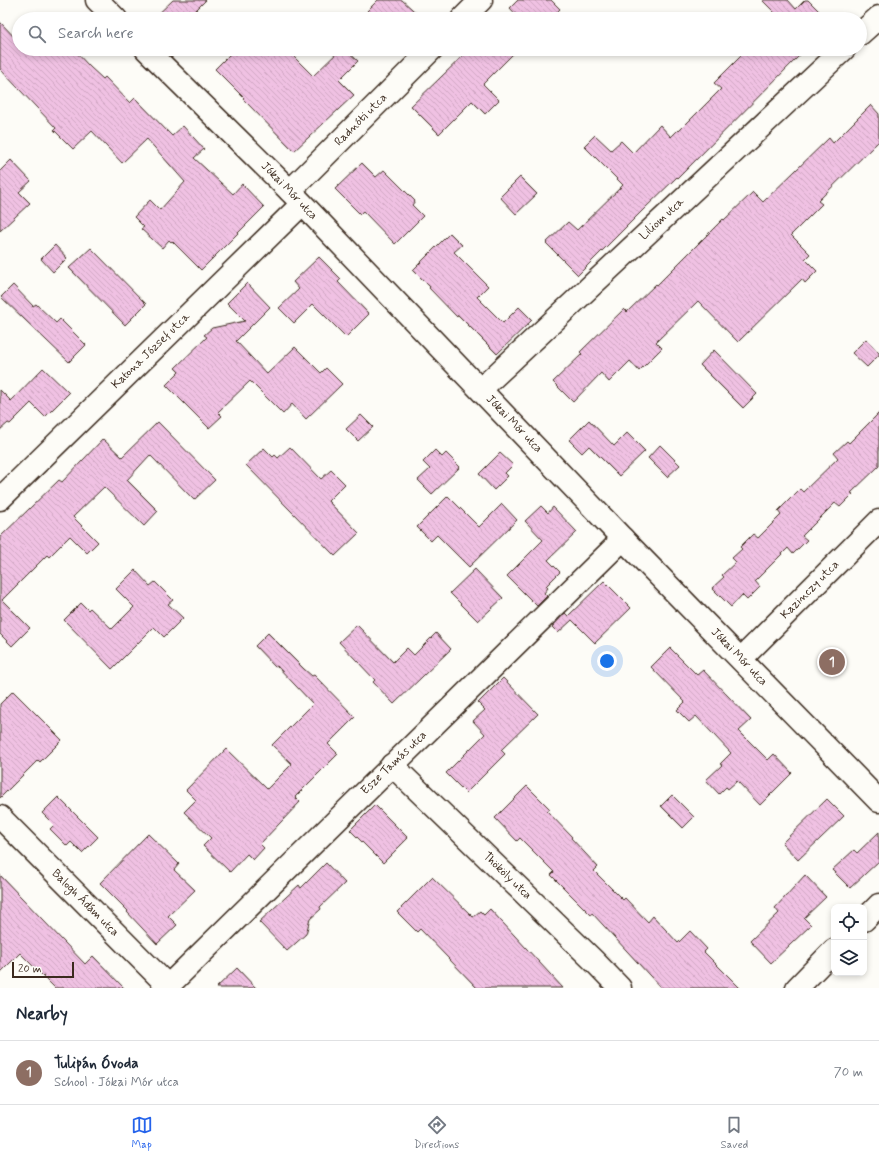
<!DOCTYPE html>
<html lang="en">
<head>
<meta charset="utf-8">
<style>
  body { margin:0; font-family:Mynerve,sans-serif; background:#f2f2f3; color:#1f2937 }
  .controls { position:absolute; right:12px; bottom:12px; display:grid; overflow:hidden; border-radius:8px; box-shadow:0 2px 6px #0003 }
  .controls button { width:36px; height:36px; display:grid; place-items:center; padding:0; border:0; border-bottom:1px solid #e0e1e3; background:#fff; color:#1f2937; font:20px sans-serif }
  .scale { position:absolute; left:12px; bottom:10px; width:62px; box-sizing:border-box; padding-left:4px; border:2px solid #3b2a1e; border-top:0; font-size:11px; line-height:14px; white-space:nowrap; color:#3b2a1e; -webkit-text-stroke:3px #fdfcf7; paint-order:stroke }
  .you { position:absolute; left:607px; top:661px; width:14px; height:14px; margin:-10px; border:3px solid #fff; border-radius:50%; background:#1a73e8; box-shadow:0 0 0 6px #1a73e833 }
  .badge { display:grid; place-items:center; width:26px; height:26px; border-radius:50%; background:#2563eb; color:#fff; font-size:13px; font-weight:700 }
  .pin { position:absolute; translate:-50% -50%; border:2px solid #fff; box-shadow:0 1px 4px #0006 }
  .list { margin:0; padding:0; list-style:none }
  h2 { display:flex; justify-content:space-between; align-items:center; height:52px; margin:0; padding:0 16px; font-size:17px }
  h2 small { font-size:13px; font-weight:400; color:#747a83 }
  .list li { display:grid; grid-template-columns:26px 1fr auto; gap:12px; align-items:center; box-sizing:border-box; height:64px; padding:0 16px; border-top:1px solid #e0e1e3 }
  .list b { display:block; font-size:15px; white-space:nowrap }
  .list p { margin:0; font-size:13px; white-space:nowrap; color:#747a83 }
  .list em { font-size:13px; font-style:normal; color:#747a83 }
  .icon { flex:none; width:22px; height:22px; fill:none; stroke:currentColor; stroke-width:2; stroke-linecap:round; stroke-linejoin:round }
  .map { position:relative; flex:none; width:879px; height:988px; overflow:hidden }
  .search { position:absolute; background:#fff; box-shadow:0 2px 6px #0003; left:12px; right:12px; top:12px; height:44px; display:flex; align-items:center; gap:10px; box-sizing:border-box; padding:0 14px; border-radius:22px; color:#747a83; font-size:15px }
  .sheet { height:116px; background:#fff }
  nav { display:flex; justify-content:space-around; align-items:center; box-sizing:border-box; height:56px; border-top:1px solid #e0e1e3; background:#fff; font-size:11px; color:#747a83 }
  nav a { display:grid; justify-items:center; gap:2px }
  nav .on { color:#2563eb }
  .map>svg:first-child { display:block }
  .building { fill:url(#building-back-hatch); stroke:#3b2a1e }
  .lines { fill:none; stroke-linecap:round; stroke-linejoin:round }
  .minor-casing { stroke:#3b2a1e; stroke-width:25 }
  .minor { stroke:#fdfcf7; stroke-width:22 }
  .labels { text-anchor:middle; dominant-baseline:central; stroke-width:3.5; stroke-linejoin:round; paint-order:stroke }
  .street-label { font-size:12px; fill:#3b2a1e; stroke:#fdfcf7 }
</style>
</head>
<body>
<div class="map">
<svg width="879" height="988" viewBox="0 0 879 988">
  <defs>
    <pattern id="building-back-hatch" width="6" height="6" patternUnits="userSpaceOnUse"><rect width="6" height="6" fill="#f0c1e3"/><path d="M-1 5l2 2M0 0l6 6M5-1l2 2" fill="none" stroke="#cfa6c2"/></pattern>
  </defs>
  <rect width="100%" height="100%" fill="#fdfcf7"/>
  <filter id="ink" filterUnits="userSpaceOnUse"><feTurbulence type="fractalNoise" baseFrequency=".025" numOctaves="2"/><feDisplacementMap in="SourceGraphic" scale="8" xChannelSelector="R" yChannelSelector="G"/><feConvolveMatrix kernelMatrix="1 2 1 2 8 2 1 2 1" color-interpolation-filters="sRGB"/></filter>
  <g filter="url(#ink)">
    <g class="building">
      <path d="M173,0h33l-19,19h-34z"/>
      <path d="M378,0h24l21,19h-47l-9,-8z"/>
      <path d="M518,0h33l9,9 -10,10h-30l-10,-11z"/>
      <path d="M762,0h26l8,9 9,-9h3l19,19h-46z"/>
      <path d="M0,22l19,20v7h54l17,18 13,12 2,-2 25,26 5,-5 37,38 11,-10 21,23 -10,9 39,36 9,-10 22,23 -63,63 -29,-29 -1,1 -2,-2 -7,8 -21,-19 3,-2 -10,-10 16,-17 10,10 25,-28 -38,-43 -25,24 -30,-32 -19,18 -19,-19 2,-2 -56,-59z"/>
      <path d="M235,49h51l27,27 28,-27h4l13,12 -19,19 15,15 -60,56 -51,-52 1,-1 -29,-29z"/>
      <path d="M470,49h48l-35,35 16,16 -14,14 -13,-13 -33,33 -28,-28z"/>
      <path d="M748,49h50l4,4 -124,125 -1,-1 -33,32 -66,66 -32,-32 22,-21 9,8 46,-45 -39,-39 11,-11 16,15 10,-9 12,12 27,-28 11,12 7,-7 1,1 42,-42 -7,-6z"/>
      <path d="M871,105l8,9v27l-61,60 4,3 -31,31 19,19 -5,5 12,12 -12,12 -3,-4 -64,63 -40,-41 -42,41 6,6 -23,23 -9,-10 -21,21 -8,-9 -28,29 -20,-20 29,-28 -2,-2 44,-43 3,3 29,-28 1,1 66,-66 1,1 29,-28 10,10 66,-64 4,5z"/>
      <path d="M11,160l20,21 -12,11 11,11 -30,28v-60z"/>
      <path d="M362,163l14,14 8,-7 31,31 -3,4 11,11 -28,28 -32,-33 -3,3 -25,-25z"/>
      <path d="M520,177l17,17 -21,20 -16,-17z"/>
      <path d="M450,233l12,12 -8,7 34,34 -11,11 26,26 16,-16 13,13 -35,34 -39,-39 -1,2 -28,-29 1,-1 -17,-17z"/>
      <path d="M55,245l12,13 -14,14 -12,-13z"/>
      <path d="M91,248l55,56 -21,21 -56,-57z"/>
      <path d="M319,257l22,22 -3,3 31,32 -23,23 -33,-33 -19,19 -15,-15 20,-19 -6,-7z"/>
      <path d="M247,283l23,24 -34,34 31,33 28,-27 26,26 5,-5 16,16 -36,35 -14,-15 -9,10 -33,-33 -32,31 4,4 -13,12 -43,-43 13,-13 -4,-4 32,-31 -3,-2 8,-7 33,-7 -18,-18z"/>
      <path d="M13,285l20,21 3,-2 20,19 4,-4 26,26 -17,17 -68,-65z"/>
      <path d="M866,339l13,14v2l-12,12 -15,-14z"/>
      <path d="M714,350l43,44 -14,14 -43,-43z"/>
      <path d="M43,368l26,25 -24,24 -14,-14 -21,21 -2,-1 -8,7v-40l11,11z"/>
      <path d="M879,413v53l-28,27 2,1 -13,13 -5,-4 -33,33 5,4 -14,14 -5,-6 -33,33 5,6 -13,13 -5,-5 -11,12 -19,-19 12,-11 -2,-2 14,-13 -4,-4 10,-9 -2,-2 13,-13 5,4 23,-23 -3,-4 22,-22 3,3 35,-34 -4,-5 13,-12 2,2z"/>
      <path d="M361,415l12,12 -15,14 -12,-12z"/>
      <path d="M589,420l25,26 13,-13 18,18 -26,25 -30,-30 -7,7 -13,-13z"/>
      <path d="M158,422l57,58 -21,20 -44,-45 -23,25 31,31 -14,15 -40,-39 -31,30 25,25 -11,11 -17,-17 -21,21 -2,-2 -45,45 28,28 -18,18 -12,-12v-97l59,-57 3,2 41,-43 19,18z"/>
      <path d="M660,445l20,20 -13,12 -19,-19z"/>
      <path d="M290,447l31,32 10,-9 14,14 -17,17 31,32 -24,23 -89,-91 18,-17 9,9 2,-2 3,3z"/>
      <path d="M435,450l7,7 4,-4 14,14 -28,27 -14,-14 12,-11 -7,-7z"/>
      <path d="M500,453l13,12 -8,8 3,3 -14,14 -15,-16z"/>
      <path d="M448,496l31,31 23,-23 15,16 -48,47 -32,-32 -6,6 -14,-14z"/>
      <path d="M541,506l7,7 5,-6 24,25 -29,28 12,12 -14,14 2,2 -4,5 3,3 -10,10 -30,-30 36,-36 -18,-19z"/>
      <path d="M475,569l28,29 -25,23 -28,-28z"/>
      <path d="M135,570l15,16 5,-4 18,18 -5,4 15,14 -19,19 -10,-10 -42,42 -48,-49 17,-17 7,7 2,-2 22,21 22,-22 -18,-18z"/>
      <path d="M604,581l27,27 -36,35 -23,-23 -14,13 -6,-6 13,-14 3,3z"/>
      <path d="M357,625l36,37 14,-14 7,7 22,-22 15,16 -57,55 -21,-22 2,-2 -36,-38z"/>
      <path d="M268,633l36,36 8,7 2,-1 41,42 -27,27 10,10 -43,43 5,5 -40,42 4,4 -11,12 -6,-6 -17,18 -27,-26 8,-8 -27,-26 12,-12 -10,-10 40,-41 41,40 25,-25 -20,-19 41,-41 -36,-38 -2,1 -20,-21z"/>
      <path d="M670,648l27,27 6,-5 48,50 -12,11 29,29 6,-6 18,19 -32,32 -23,-24 -9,8 -2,-2 -7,7 -13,-14 16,-15 -2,-1 11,-11 -35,-37 -7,6 -12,-12 8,-8 -34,-35z"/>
      <path d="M503,678l35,36 -37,36 4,4 -39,39 -20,-20 39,-39 -12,-13 12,-11 -7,-7z"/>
      <path d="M13,691l49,49 -22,22 -2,-2 -38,38v-94z"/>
      <path d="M527,786l23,23 -3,2 25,26 -1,1 27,29 -4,4 29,29 2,-2 23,24 5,-6 25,27 12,-12 17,18 -3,3 36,36h-79l-69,-75 -1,2 -40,-40 3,-3 -34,-34 -3,3 -22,-23z"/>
      <path d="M672,795l22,22 -11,11 -22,-22z"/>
      <path d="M58,797l40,40 -16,16 -11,-11 -4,4 -17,-17 4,-4 -12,-12z"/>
      <path d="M827,799l17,17 -46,44 -16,-17z"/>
      <path d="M375,805l33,33 -25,25 -33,-33z"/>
      <path d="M879,832v29l-29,27 -18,-18 22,-20 3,3z"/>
      <path d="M148,834l31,30 -5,6 21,20 -27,26 9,9 -20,19 -30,-32 1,-1 -28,-28z"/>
      <path d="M326,863l19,20 -25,24 1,2 -11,10 -4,15 -19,17 -28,-29 40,-37 2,3z"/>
      <path d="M0,875l85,89 8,-8 31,32h-69l-35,-35 -20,20z"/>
      <path d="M805,875l21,22 -22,21 7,7 -40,38 -21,-22 29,-28 -4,-5z"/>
      <path d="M432,877l41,40 7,-6 4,4 6,-6 73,79h-86l-57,-59 -3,3 -20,-20z"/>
      <path d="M237,968l19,20h-40z"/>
    </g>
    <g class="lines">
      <defs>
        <g id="minor">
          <path d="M97,0l19,19"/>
          <path d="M462,19l19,-19"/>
          <path d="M860,34l19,-17"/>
          <path d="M146,49l144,142 333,348 256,262"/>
          <path d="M290,191l142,-142"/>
          <path d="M481,389l363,-340"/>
          <path d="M0,499l302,-295"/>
          <path d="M741,659l138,-138"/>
          <path d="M392,765l201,195 27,28"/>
          <path d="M0,817l170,171"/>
          <path d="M864,920l15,-15"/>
          <path d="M166,988l457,-449"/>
          <path d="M797,988l37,-38"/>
        </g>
      </defs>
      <use href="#minor" class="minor-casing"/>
      <use href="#minor" class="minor"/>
    </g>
  </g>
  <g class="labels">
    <g class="street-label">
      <text transform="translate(361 120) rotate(-45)">Radnóti utca</text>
      <text transform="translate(289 191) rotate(46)">Jókai Mór utca</text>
      <text transform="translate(662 219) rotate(-43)">Liliom utca</text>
      <text transform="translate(151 351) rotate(-44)">Katona József utca</text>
      <text transform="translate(514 424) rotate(46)">Jókai Mór utca</text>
      <text transform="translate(810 590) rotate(-45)">Kazinczy utca</text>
      <text transform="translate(739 657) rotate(46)">Jókai Mór utca</text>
      <text transform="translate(394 763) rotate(-44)">Esze Tamás utca</text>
      <text transform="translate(507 876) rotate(44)">Thököly utca</text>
      <text transform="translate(85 903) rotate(45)">Balogh Ádám utca</text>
    </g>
  </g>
</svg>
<div class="controls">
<button><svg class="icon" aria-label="locate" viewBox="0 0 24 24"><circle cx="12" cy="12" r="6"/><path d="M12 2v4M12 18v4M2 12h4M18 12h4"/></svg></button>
<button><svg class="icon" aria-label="layers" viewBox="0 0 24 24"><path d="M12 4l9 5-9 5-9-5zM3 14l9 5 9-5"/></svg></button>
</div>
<div class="scale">20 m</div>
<div class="you"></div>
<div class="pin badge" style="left:832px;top:662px;background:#8d6e63">1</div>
<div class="search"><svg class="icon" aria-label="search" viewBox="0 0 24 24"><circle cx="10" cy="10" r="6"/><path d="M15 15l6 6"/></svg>Search here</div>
</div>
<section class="sheet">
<h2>Nearby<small></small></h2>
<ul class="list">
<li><span class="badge" style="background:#8d6e63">1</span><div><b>Tulipán Óvoda</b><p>School · Jókai Mór utca</p></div><em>70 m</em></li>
</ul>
</section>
<nav>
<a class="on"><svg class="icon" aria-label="map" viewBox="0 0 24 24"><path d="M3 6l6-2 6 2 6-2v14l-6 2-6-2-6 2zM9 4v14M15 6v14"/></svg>Map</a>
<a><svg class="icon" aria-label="directions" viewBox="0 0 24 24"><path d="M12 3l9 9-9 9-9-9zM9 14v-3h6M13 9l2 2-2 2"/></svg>Directions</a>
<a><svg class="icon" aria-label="saved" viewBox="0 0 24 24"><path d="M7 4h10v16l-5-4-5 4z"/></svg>Saved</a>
</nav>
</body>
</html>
